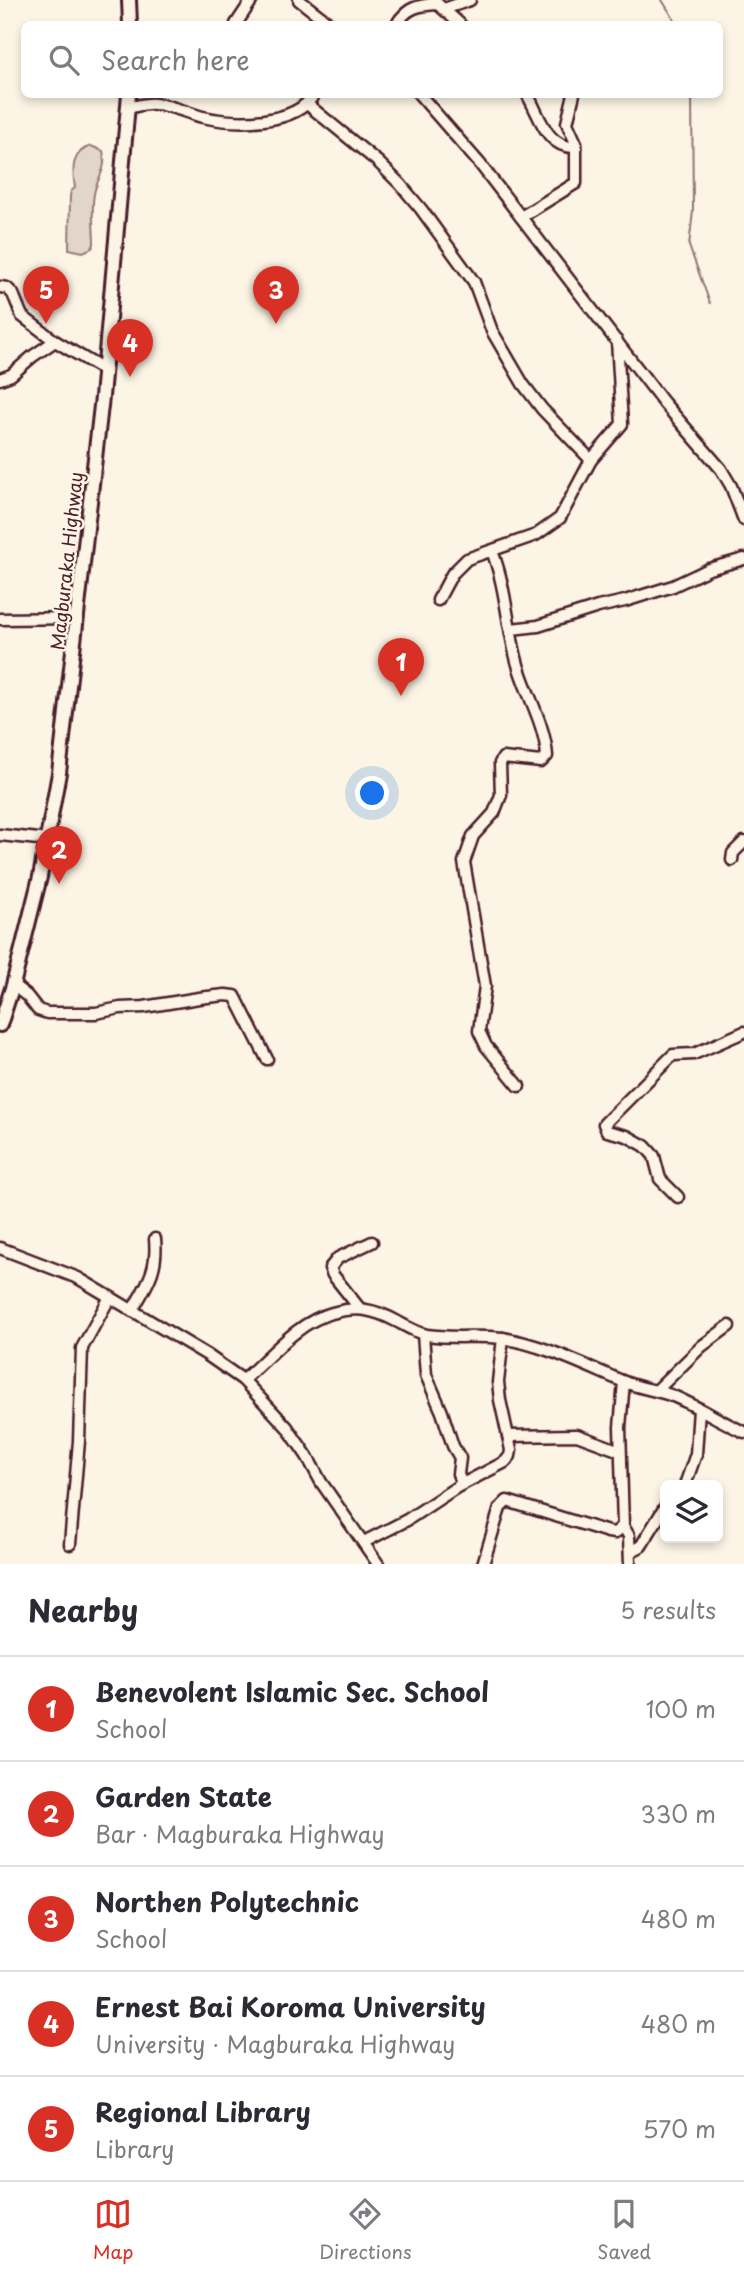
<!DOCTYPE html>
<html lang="en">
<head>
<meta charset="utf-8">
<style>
  body { margin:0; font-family:"Playpen Sans",sans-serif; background:#f7f7f7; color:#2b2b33 }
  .controls { position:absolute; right:21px; bottom:21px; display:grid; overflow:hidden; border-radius:10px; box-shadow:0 4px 10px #0003 }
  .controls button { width:63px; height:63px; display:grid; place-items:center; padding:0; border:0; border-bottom:2px solid #e1e1e2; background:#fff; color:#2b2b33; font:35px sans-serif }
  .you { position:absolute; left:373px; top:794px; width:24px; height:24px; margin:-18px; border:5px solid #fff; border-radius:50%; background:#1a73e8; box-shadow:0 0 0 10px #1a73e833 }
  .badge { display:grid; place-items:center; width:46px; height:46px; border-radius:50%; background:#d93025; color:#fff; font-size:23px; font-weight:700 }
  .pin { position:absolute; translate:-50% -58px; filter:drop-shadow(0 2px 4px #0008) }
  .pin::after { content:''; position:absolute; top:37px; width:24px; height:21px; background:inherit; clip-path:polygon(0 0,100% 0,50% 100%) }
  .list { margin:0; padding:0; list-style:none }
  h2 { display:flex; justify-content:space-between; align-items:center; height:91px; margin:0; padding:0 28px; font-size:30px }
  h2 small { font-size:23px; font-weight:400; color:#7c7c81 }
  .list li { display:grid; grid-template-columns:46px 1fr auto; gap:21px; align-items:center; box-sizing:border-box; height:105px; padding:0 28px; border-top:2px solid #e1e1e2 }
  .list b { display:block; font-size:26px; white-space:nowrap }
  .list p { margin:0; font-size:23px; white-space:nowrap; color:#7c7c81 }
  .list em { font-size:23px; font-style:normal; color:#7c7c81 }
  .icon { flex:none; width:38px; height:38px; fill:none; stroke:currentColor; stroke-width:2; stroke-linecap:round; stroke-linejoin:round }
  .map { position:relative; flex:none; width:744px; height:1564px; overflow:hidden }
  .search { position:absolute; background:#fff; box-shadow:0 4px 10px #0003; left:21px; right:21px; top:21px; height:77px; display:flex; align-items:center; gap:18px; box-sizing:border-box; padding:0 24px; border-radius:10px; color:#7c7c81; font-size:26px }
  .sheet { height:616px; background:#fff }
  nav { display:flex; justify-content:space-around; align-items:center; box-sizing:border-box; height:98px; border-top:2px solid #e1e1e2; background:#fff; font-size:19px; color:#7c7c81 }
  nav a { display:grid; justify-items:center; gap:4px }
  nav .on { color:#d93025 }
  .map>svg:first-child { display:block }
  .green { fill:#e2d5ca; stroke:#967a7a; stroke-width:2 }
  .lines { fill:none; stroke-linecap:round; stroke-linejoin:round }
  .stream { stroke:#917474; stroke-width:2 }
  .minor-casing { stroke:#4a1f2b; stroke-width:15 }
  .major-casing { stroke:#4a1f2b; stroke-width:18 }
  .minor { stroke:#fcf5e5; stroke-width:10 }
  .major { stroke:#fcf5e5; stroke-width:12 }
  .labels { text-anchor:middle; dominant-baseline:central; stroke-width:5; stroke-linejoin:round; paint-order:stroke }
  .street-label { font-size:18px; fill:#4a1f2b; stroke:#fcf5e5 }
</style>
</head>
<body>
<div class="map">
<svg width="744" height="1564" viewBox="0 0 744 1564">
  <rect width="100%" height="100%" fill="#fcf5e5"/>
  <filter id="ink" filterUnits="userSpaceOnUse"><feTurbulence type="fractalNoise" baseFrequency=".0143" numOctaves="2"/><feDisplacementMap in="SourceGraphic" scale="14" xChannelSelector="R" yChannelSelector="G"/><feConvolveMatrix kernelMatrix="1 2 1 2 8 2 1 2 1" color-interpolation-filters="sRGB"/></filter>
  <g filter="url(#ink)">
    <path class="green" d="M91,146l12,5c5,18 -6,26 -9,43 -3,16 0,34 0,50l-2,4 -9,4 -14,-3 1,-53 1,-5 4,-3c-3,-18 -4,-36 16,-42z"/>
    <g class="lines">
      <g class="stream">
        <path d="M662,0l15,24"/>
        <path d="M692,94l1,117 -4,35 21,57"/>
      </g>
      <defs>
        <g id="minor">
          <path d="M299,0l31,24"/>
          <path d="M433,0l27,24"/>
          <path d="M444,9l26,-9"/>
          <path d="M236,24l16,-24"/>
          <path d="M397,24c10,-17 22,-19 41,-20"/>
          <path d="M419,94l61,70 184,239 57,66 10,17 13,34"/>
          <path d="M527,94c13,21 19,55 49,53"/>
          <path d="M307,104l71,58 22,22 21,25 53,73 18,49 31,53 19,25 49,51"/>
          <path d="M128,108c9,-2 18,-5 27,-4 16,1 32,9 48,13 31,7 93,9 111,-23"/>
          <path d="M521,217l55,-34v-40l-9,-20 7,-29"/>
          <path d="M0,287l7,1 6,6 9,22 33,25 49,29"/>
          <path d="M0,379l11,-4 22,-19 22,-15"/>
          <path d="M492,551c15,38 15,79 27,117 9,29 26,57 28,88l-6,6 -38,-4 -3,5 1,32 -7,18 -21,23 -9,26 21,124 -6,45 7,15 33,40"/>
          <path d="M438,600l14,-26 15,-15 69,-24 24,-17 31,-58 31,-36 -5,-83"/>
          <path d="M0,619l78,-1"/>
          <path d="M511,629l27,-3 60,-19 27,-6 48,-15 36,-17 35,-10"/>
          <path d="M0,835l48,5"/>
          <path d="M732,860l1,-7 11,-11"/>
          <path d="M13,985l14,11 11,14 9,3h49l24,-5 24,-1 55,-9 26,-3 10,1 32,63"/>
          <path d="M678,1197l-18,-18 -6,-23 -9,-10 -18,-10 -20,-5 -3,-7 69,-69 21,-1 50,-22"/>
          <path d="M0,1248l78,30 129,77 36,25 44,47 20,29 14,26 57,82"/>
          <path d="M360,1309l-27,-34 -3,-7 8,-10 34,-16"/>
          <path d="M132,1311c15,-27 26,-40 23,-72"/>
          <path d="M423,1334l3,41 16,37 11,34 7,12 -2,16 4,10"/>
          <path d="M243,1380c27,-23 54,-58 89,-67 26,-7 42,-4 66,9 9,5 19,11 29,13 25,4 50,0 75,3 42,7 80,26 120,43 16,7 34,9 51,15 24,10 47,25 71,36"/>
          <path d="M624,1382l-4,45 3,99 6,10 1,28"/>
          <path d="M657,1390l45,-44 27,-20"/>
          <path d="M508,1436l69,-1 43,16"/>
          <path d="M685,1485l11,-31 3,-45"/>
          <path d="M364,1542l43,-22 50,-33 48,-25 5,-6 1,-6 -11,-50 -2,-18 5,-44"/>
          <path d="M70,1544l9,-103 3,-93 28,-51"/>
          <path d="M630,1552l11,-6 24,-39"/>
          <path d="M483,1564l17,-56 7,-7 101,31 7,1 8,-7"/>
        </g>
        <g id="major">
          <path d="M129,0l1,24"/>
          <path d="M0,1025l13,-40 27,-108 19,-104 43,-376 27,-303"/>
        </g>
      </defs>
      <use href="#minor" class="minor-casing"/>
      <use href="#major" class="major-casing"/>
      <use href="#minor" class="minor"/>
      <use href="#major" class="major"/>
    </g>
  </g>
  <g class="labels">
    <g class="street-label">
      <text transform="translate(66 561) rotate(-84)">Magburaka Highway</text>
    </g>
  </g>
</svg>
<div class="controls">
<button><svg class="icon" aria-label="layers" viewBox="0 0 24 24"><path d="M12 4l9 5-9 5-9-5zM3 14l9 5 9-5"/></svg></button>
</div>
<div class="you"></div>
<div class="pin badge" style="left:401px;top:696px">1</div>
<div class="pin badge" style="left:59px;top:884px">2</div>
<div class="pin badge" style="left:276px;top:324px">3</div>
<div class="pin badge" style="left:130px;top:377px">4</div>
<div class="pin badge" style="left:46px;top:324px">5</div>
<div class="search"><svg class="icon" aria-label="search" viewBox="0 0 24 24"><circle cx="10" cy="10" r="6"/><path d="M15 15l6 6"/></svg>Search here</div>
</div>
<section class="sheet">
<h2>Nearby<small>5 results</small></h2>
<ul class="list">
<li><span class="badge">1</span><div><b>Benevolent Islamic Sec. School</b><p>School</p></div><em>100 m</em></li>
<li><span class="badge">2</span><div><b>Garden State</b><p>Bar · Magburaka Highway</p></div><em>330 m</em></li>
<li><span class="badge">3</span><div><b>Northen Polytechnic</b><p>School</p></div><em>480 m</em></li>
<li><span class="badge">4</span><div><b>Ernest Bai Koroma University</b><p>University · Magburaka Highway</p></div><em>480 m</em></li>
<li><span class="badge">5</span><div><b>Regional Library</b><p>Library</p></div><em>570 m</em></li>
</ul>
</section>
<nav>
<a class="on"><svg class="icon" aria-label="map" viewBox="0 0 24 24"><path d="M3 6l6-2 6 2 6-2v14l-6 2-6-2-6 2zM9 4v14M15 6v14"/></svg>Map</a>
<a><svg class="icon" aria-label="directions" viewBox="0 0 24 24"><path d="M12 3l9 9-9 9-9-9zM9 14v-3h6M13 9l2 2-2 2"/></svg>Directions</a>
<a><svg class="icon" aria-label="saved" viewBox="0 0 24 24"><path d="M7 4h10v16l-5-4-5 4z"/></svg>Saved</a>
</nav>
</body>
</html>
